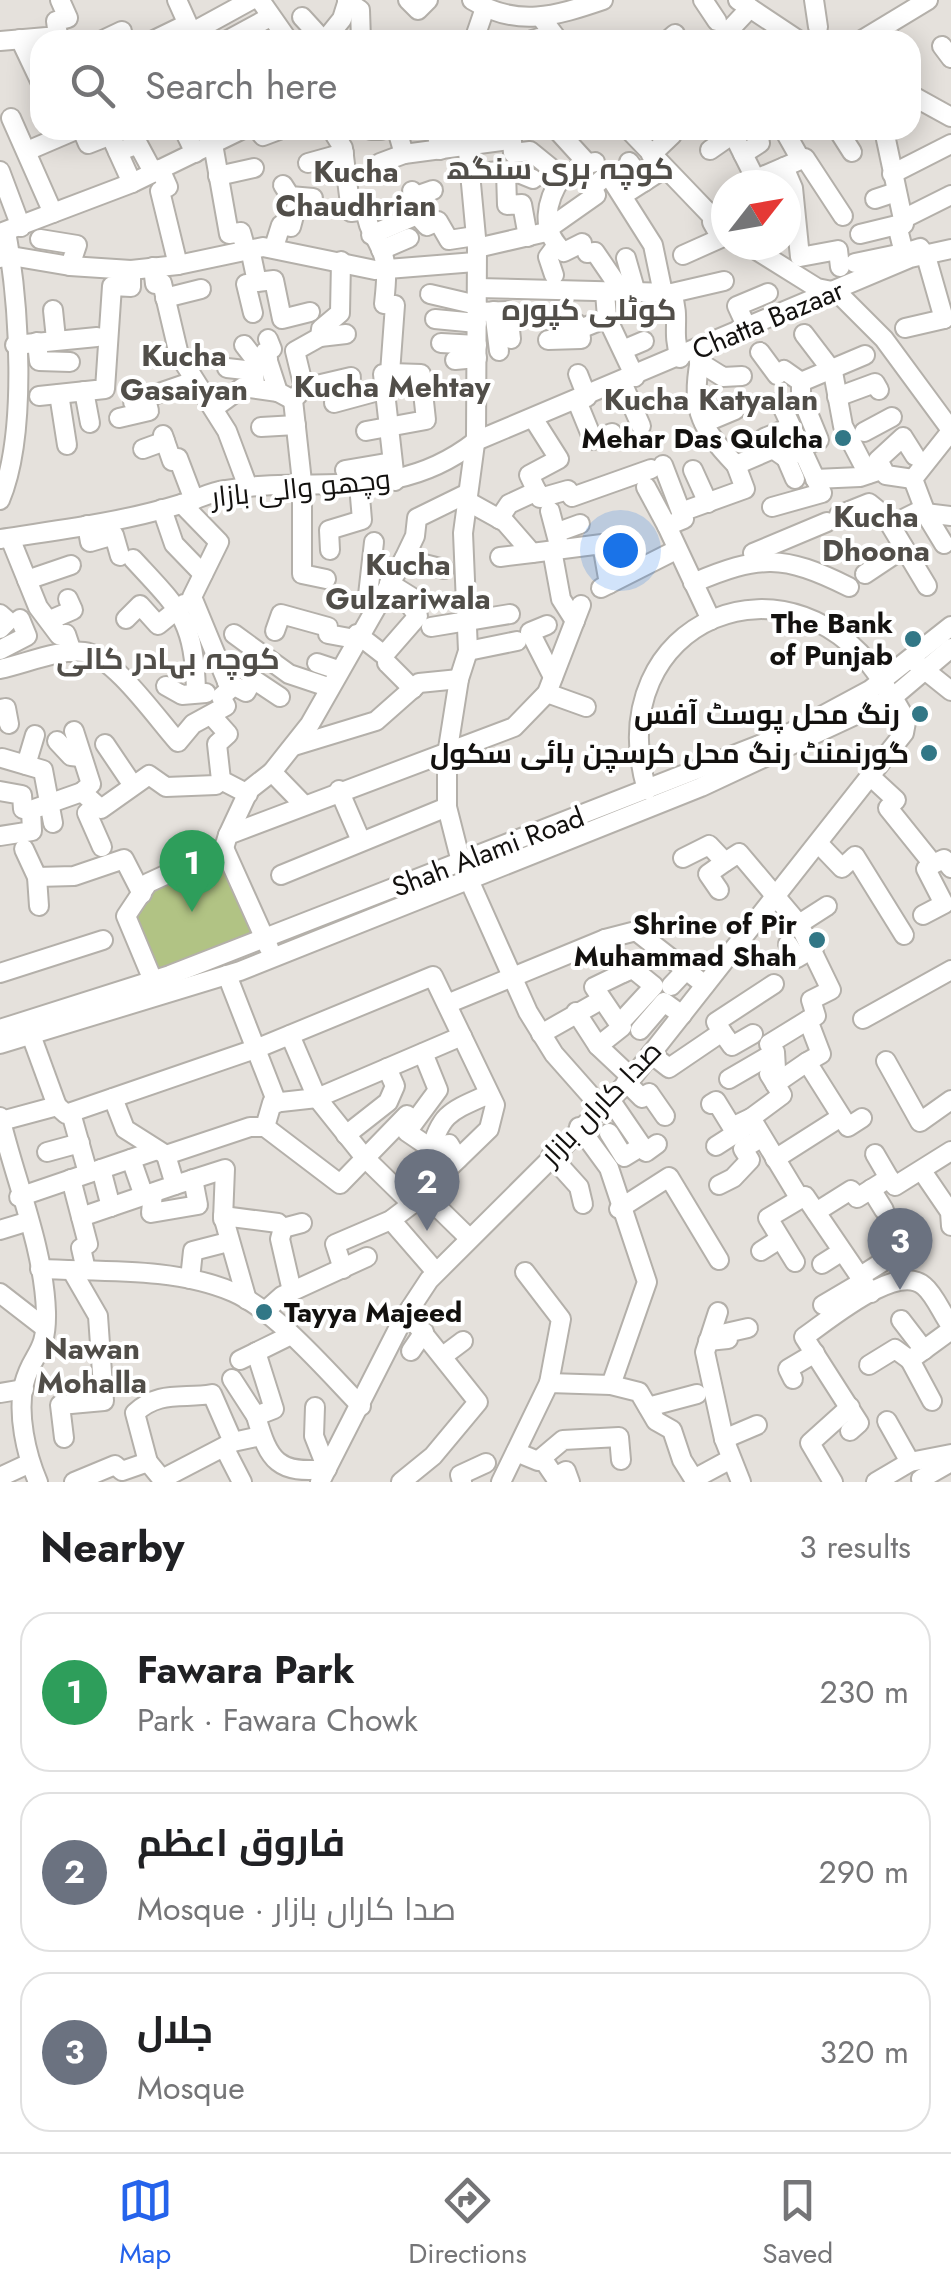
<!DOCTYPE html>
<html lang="en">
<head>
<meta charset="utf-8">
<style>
  body { margin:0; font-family:Jost,Cairo,sans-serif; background:#f2f2f2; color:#202124 }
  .compass { position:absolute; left:711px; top:170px; width:90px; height:90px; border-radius:50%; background:#fff; box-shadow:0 5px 25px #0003; rotate:59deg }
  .you { position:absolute; left:620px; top:550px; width:35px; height:35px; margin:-25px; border:8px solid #fff; border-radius:50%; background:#1a73e8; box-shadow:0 0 0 15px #1a73e833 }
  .badge { display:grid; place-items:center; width:65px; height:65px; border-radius:50%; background:#2563eb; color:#fff; font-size:32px; font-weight:700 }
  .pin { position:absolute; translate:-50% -82px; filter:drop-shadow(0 2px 5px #0008) }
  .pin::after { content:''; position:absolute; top:52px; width:35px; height:30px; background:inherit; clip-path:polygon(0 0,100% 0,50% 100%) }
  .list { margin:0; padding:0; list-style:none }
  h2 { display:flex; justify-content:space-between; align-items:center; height:130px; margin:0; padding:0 40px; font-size:42px }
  h2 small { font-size:32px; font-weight:400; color:#757577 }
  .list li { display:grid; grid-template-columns:65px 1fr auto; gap:30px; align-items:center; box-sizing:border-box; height:160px; margin:0 20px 20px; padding:0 20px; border:2px solid #e0e0e0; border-radius:30px }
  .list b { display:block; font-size:38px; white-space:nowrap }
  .list p { margin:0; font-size:32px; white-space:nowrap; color:#757577 }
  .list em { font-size:32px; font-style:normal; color:#757577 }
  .icon { flex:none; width:55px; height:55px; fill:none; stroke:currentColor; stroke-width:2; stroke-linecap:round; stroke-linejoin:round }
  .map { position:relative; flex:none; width:951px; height:1482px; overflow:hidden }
  .search { position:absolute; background:#fff; box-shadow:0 5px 25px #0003; left:30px; right:30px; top:30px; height:110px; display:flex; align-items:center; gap:25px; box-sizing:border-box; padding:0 35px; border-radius:30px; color:#757577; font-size:38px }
  .sheet { height:670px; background:#fff }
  nav { display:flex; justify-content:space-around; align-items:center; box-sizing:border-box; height:140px; border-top:2px solid #e0e0e0; background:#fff; font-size:28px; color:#757577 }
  nav a { display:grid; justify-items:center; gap:5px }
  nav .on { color:#2563eb }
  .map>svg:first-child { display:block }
  .green { fill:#b1c384 }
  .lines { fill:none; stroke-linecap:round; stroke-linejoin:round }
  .minor-casing { stroke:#b4b0aa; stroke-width:22 }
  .minor { stroke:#fff; stroke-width:18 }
  .poi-dot { fill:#327786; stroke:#fff; stroke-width:4 }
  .labels { text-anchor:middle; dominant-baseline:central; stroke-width:8; stroke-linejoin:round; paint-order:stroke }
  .street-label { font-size:28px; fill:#13110f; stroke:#fff }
  .poi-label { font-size:28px; font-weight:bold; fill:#13110f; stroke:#fff; text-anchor:end }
  .neighbourhood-label { font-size:30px; font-weight:bold; fill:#514e49; stroke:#fff }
</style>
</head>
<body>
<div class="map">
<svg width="951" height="1482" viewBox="0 0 951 1482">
  <rect width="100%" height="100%" fill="#e5e1dc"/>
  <path class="green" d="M224,848l41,89 -113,43 -25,-57 15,-29z"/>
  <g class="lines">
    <defs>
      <g id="minor">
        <path d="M177,0l18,40"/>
        <path d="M260,0l28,40"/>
        <path d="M408,0l10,10 10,-10"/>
        <path d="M472,0c45,28 84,16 131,0"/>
        <path d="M703,0l14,21"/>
        <path d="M738,0l60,40"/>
        <path d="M814,0l4,27"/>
        <path d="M347,1l13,9 1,30"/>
        <path d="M302,17l21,23"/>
        <path d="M543,20l15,20"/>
        <path d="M200,28l51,-28"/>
        <path d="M20,39l20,42"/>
        <path d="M103,40l19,-9"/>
        <path d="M154,40l33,-16"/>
        <path d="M228,40l42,-23"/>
        <path d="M325,40l17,-21 6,-19"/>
        <path d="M474,40l11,-32"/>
        <path d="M532,40l7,-2"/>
        <path d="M668,40l7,-6"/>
        <path d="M720,40l30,-32"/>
        <path d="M862,40l66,-40"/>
        <path d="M0,41l58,-5 -2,-15 12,-3 -8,-18"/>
        <path d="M942,46l9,12"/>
        <path d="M911,95l40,22"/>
        <path d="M11,118l42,95"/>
        <path d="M82,130l6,14 23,-9"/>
        <path d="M108,130l24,53"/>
        <path d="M184,130l11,23"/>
        <path d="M258,130l5,6 16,-6"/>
        <path d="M332,130l11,18 8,64 15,-2c1,17 7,22 14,37 9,18 6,37 4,57l11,1 -5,68 -7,1 12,107"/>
        <path d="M371,130h10"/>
        <path d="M397,130l7,24"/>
        <path d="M436,130l4,20"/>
        <path d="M466,130l11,118 -1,188 -13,97 5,118 -9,28 -12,76v52l14,55 67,150 26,42 46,52"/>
        <path d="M511,130l2,23 17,-2 32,26 26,-13"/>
        <path d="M557,130l31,34 7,-2"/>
        <path d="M629,130l97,101"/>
        <path d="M731,130l23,46"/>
        <path d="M784,130l17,30"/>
        <path d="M838,130l14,22"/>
        <path d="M884,130l20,94 -7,1 7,28 16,-5 6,8 18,63"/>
        <path d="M213,144l16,90 12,-2 5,18"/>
        <path d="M710,150l23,-16"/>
        <path d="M27,151l49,-21"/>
        <path d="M118,152l20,-8 15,28"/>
        <path d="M743,154l17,-11"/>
        <path d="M651,155l21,-20"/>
        <path d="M629,162l15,20"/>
        <path d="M308,163l36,-10"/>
        <path d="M380,163l24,-9 105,-14"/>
        <path d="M784,167l21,-9 38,58"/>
        <path d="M160,169l8,18 -8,4 18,74"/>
        <path d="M0,171l21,56"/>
        <path d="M506,171l1,34 15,-1 6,33"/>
        <path d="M488,172l23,-2 22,9"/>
        <path d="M892,174l59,-30"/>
        <path d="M218,176l36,-8"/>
        <path d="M562,177c-16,23 -23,54 2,75l18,-9"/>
        <path d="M283,185l7,11 23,2"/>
        <path d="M742,185l42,-18 9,21 7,69 38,-7 2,17"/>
        <path d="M625,194l39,-25"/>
        <path d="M413,197l20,-7"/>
        <path d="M875,199l21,-7"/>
        <path d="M417,215l10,11 11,-5 11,19 26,-4"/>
        <path d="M903,219l48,-24"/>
        <path d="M0,233l132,-50 109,-53"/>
        <path d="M860,234l37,-9"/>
        <path d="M371,235l46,-20 -5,-24"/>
        <path d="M40,239l37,6 -7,21"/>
        <path d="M748,245l69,43 20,4"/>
        <path d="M274,247l7,-22 10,2 8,-30"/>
        <path d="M477,248l65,-15 54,-38 -4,-7 16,-14 45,71 10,48"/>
        <path d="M250,249l7,33 17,-2 8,39 28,-7"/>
        <path d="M381,250l28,-12"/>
        <path d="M587,253l8,-1 28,41"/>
        <path d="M683,255l38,-17 -9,-16"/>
        <path d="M0,258l11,-2 59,10 61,4 47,-5 85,-18 112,23 100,-8"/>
        <path d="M626,258l10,35"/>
        <path d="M855,263l48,-10"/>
        <path d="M153,267l2,17 7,-1 17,72 48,76 21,56"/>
        <path d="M554,275l-6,-18 9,-12"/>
        <path d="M477,288l195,5 52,-12"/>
        <path d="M605,292l2,26 28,59"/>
        <path d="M837,292l47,47 67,91"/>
        <path d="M672,293c9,28 -1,36 8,65"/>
        <path d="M430,294l47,11"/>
        <path d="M165,298l36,-9"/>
        <path d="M53,310l3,29"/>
        <path d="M494,311l5,40"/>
        <path d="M477,312l31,-1 3,28"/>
        <path d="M253,313l-7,-29 11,-2"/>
        <path d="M435,319l42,4"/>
        <path d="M560,322l16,1 4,6"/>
        <path d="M905,328l39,-9"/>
        <path d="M748,330l-11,-24 31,-13"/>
        <path d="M804,334l29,38 10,54 25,48"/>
        <path d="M320,337l26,-3"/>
        <path d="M268,339l4,10 -7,3 13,40 15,8"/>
        <path d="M548,340l33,-1 -1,-10 27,-11"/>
        <path d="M37,342l2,19 31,1"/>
        <path d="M441,343l36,2"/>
        <path d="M15,345l82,-8"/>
        <path d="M244,345l10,13 14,1"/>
        <path d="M625,349l19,-8"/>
        <path d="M702,349c-12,58 -5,75 34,116"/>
        <path d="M760,352l17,23 7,-5 17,12 64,-27"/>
        <path d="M455,360l22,-2"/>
        <path d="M699,362l24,15 19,-1"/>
        <path d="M227,368l27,3 1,16"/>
        <path d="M578,374l9,23"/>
        <path d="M622,382l19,44"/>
        <path d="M801,382v14l18,44 -16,6"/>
        <path d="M304,388l47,-11"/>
        <path d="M84,391l6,32"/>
        <path d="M59,394l8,51"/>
        <path d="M39,396l66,-7 7,-103 19,1v-17"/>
        <path d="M837,397l38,-14 4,7"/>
        <path d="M577,401l16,39 19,-7"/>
        <path d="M133,402l61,-21"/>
        <path d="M334,403l48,-13"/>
        <path d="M214,408l29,-21 35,5"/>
        <path d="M119,418l30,-7 -3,-12"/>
        <path d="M533,418l26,41 -30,16 11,23 28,-8 4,7 79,-28"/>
        <path d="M704,423l31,-13"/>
        <path d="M261,427l35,-2"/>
        <path d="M366,431l60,-11 -5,-46 -31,-1"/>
        <path d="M864,432l28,-15"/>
        <path d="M163,435l9,26 6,-3 16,42"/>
        <path d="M764,438l27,-11"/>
        <path d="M143,449l22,-8"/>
        <path d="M786,458l9,21"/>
        <path d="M663,465l18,47"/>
        <path d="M736,465l37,-16 13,9 18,-9"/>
        <path d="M345,470l47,-8"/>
        <path d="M693,470l15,33"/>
        <path d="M815,479l45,-2 18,-6"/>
        <path d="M913,479l-27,-4 -8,-15 25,-23 12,19"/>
        <path d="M646,487l21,39"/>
        <path d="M0,500c28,-66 19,-198 6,-268"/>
        <path d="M467,501l38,21 27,31 70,-9 7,40"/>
        <path d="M772,507l50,-14 -42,-91"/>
        <path d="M162,509l12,35 29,30"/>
        <path d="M550,511l10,38"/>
        <path d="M839,515l30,-12 16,13 42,70"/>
        <path d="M499,519l10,-15 28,-13"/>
        <path d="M87,525l3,17 24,-7 6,21"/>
        <path d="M891,525l26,-13 34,4"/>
        <path d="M558,532l22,-8"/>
        <path d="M10,538l28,69 21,28 7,-1 6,18"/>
        <path d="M0,539c60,-9 123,-17 181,-35 15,-4 29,-12 44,-14 95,-16 169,15 251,-49l434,-183 41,-9"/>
        <path d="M944,544l-17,-28 -14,-37 38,-48"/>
        <path d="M330,550l-1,-20 33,-10 -3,-35"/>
        <path d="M552,550l9,49 14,22"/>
        <path d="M500,557l32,-4"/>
        <path d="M133,559c47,51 61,60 63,132"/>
        <path d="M404,559l40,10"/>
        <path d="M756,559l-3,-6 74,-31"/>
        <path d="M865,574l39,-26"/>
        <path d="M326,579l-24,-5v-92l-9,-82 11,-12 -9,-37 25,-14 1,-8 19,-16 1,-52"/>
        <path d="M27,580l44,-15"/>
        <path d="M693,583c66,-28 90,-29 156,4"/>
        <path d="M601,588l75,-38"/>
        <path d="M373,608l-6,-4 7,-62"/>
        <path d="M0,614l8,7 -8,8"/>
        <path d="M126,619l14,-14 18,20 26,-21"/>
        <path d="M50,620l23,-10 -5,-11"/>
        <path d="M711,620l-44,-94 17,-7 -3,-7 64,-23 -9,-24"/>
        <path d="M547,625l-17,7 23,45"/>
        <path d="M431,627l79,-13"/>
        <path d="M275,631l6,-17 47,13v7l27,5"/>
        <path d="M234,634l55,40 39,13"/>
        <path d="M357,634l27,21 34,-39 -9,-12 4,-6 -24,-15"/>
        <path d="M0,650l27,-14 -7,-17"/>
        <path d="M468,651l49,-10"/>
        <path d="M317,663l21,7"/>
        <path d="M387,663l26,26"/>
        <path d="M916,663l35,28"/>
        <path d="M0,669c25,-5 58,-20 84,-17 29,3 74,68 94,90l15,-18 33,-18 -5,-9 9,-8 -38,-92 27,-55 -37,-38"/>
        <path d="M227,682l19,10 7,-13 27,18"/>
        <path d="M166,686l16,9 24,-2"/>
        <path d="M547,693l39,14"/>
        <path d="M0,709l6,-1 3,16"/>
        <path d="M211,715l17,19 -11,10 4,36 27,14"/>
        <path d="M74,731l17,53 -9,8"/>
        <path d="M57,741l14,15 9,1"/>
        <path d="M105,744l27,40"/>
        <path d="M294,746l82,-25 43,-38 40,-4"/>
        <path d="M2,758l41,12 10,53"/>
        <path d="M26,765l9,-30"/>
        <path d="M272,772l31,32"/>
        <path d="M870,776l26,24 -8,8 45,56 -7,5 18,35 -21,11"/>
        <path d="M339,790l22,51"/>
        <path d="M0,791l22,4 1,14 8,1"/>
        <path d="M96,805l-9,8 15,34"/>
        <path d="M228,835l21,-45 23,-18 38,-48 94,-165 11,-23 2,-18 51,-25"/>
        <path d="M0,836l32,-5 -1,-21 51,-18 19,17 48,-34 17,12 50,-2 5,-5"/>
        <path d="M818,843l24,25 13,-12 49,79"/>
        <path d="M224,848l4,-13 286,-108 33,-34 34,-88"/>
        <path d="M24,849l13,28 2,29"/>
        <path d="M683,858l26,-13 16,17 14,-9 60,71 32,66 -20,10 5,16 -8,4 13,34 -14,8 41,65 14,-9"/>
        <path d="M933,864l11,-5 7,9"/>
        <path d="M281,875l166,-68"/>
        <path d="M37,877l37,-1 50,-17 18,35"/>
        <path d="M719,890l-11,-16 17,-12"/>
        <path d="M799,924l28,-18"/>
        <path d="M788,944l9,14 17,-10"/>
        <path d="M0,973l103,-33"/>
        <path d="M227,975l50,128"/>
        <path d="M671,986l16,-17"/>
        <path d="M157,990l-31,-74 22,-33 76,-35 45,100"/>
        <path d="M447,1004l158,-65 31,-8 69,54"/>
        <path d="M576,1012l22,34 34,32"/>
        <path d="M863,1019l88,-49"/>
        <path d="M619,1024l-25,-37 29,-14"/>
        <path d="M0,1029l170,-54 620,-242 80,-43 81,-64"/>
        <path d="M640,1030l24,-28 18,13"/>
        <path d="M722,1032l10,14 21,-12"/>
        <path d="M541,1034l60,-34"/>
        <path d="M31,1035l26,71"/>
        <path d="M290,1035l27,63 48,60 47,46 11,-11 45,44"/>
        <path d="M0,1044l240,-73 461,-184 191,-89 59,-50"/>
        <path d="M598,1046l24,-19 -3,-3 35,-38 -21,-17 -10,4 -18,-34"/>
        <path d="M423,1053l15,37 -31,42 25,17 17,-5 9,15"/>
        <path d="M651,1054l18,14 53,-36 -6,-10 58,-38"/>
        <path d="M886,1061l34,61 31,-22"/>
        <path d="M729,1079l43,-25"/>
        <path d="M626,1082l16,16 7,-5 16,23"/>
        <path d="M775,1084l32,-22"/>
        <path d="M113,1098l12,31 41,26 84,-28h15l75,57 67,-69"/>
        <path d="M609,1098l37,54 11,-8"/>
        <path d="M711,1104l5,-3 16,26 19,-9 49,81 5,-3 66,97"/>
        <path d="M71,1113l17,60"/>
        <path d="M0,1117c15,63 44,131 46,195 1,43 -14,40 -22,72 -7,30 2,70 14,98"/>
        <path d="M751,1118l31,-23 -13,-21 7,-5 -1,-17 -6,-8 39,-24"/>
        <path d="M1,1121l56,-15 9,8 192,-66 175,-72 62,129 -6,24 -66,64"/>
        <path d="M265,1127l7,-24 45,-5 145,-62"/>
        <path d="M609,1133l15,24 18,-11"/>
        <path d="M346,1135l42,-33 7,-16 -8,-18"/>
        <path d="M716,1146l28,-18"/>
        <path d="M47,1152l33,-9"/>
        <path d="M875,1154l14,24"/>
        <path d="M551,1156l28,31 4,17"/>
        <path d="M131,1159l13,37"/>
        <path d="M775,1159l66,-42"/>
        <path d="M101,1169l10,38"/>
        <path d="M922,1171l28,41 1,14"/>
        <path d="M71,1179l17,65 -7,4 5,22"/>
        <path d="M175,1185l50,-16 -2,50"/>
        <path d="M719,1185l14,-7 17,-18 -7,-11 19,-12"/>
        <path d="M430,1186c-5,-12 -3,-19 0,-32 10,-41 21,-43 59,-60"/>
        <path d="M871,1189l13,21"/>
        <path d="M153,1193l-2,20 47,-8 -5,-26"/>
        <path d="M19,1197l138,-47"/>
        <path d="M619,1209l50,-32 50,83"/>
        <path d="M816,1212l35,-22 6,8 32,-20 6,8 56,-35"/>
        <path d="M81,1217l94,-32 -9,-30"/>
        <path d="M391,1220l45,52"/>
        <path d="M283,1228l-3,11 12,52"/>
        <path d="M0,1230l26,-8"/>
        <path d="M761,1251l19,-12"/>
        <path d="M795,1262l-27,-44 32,-19"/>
        <path d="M822,1264l19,-12"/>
        <path d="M40,1269c63,3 134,-2 193,23 42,18 95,80 128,114"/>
        <path d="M343,1269l-8,-25 56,-24 21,-16"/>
        <path d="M525,1272l36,47 -12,64"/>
        <path d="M859,1277l36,-23"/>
        <path d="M190,1279l3,-28 35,-9"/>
        <path d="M0,1293l45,35"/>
        <path d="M247,1300l-24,-84 55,7 5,5 19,-5"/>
        <path d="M823,1305l39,-23"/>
        <path d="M264,1312l18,-16 85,-39"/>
        <path d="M718,1312l-13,40 19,87 17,43"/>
        <path d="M901,1320l23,30"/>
        <path d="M708,1341l20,-2 -2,-6 22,-5"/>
        <path d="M411,1351l13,-19"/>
        <path d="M256,1352l18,57 -18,7c13,46 22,58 71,53l-13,-33 1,-29"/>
        <path d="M443,1356l20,-15"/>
        <path d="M240,1360l49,-24"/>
        <path d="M869,1365l26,-16 15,11"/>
        <path d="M232,1379l24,37"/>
        <path d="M793,1379l-5,-10 27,-16"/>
        <path d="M611,1385l28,7 17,29 16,9 10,30 12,19 37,-20"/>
        <path d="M0,1393l24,-4"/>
        <path d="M932,1401l-22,-41 41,-30"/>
        <path d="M648,1407l49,-13"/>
        <path d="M887,1421l23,41"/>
        <path d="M850,1431l9,-8 -55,-86c25,-17 93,-75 120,-51 11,9 18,28 27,40"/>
        <path d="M64,1438l-4,-33 44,-4 -6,-85 -26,-45"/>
        <path d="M724,1439l33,-14"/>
        <path d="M224,1447l18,35"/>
        <path d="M516,1452l22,9 25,-21 56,-3 2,23"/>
        <path d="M542,1458l13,19 11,-6 4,11"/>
        <path d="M148,1462l-13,-49c24,-23 48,-14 77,-19l21,48"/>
        <path d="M0,1477l30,-14"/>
        <path d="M921,1479l30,-17"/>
        <path d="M74,1482l41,-17 7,6 26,-9 14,17 71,-37 28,-6"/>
        <path d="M320,1482l82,-161 27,-41 203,-202 272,-345 2,-11c-4,-12 -12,-22 -19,-33 -92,-153 -290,-68 -240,101"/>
        <path d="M401,1482l32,-26 45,-54 -71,-89"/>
        <path d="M462,1482l-2,-7 26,-12"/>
        <path d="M501,1482l48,-99 62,2 36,-103 -38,-114 -30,-41"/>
        <path d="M833,1482l-23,-39 40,-36"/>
        <path d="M876,1482l34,-20 41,-8"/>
      </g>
    </defs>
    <use href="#minor" class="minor-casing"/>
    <use href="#minor" class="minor"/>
  </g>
  <g class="poi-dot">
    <circle cx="843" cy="438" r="10"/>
    <circle cx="913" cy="639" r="10"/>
    <circle cx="920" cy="714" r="10"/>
    <circle cx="929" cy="753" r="10"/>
    <circle cx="817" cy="940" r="10"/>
    <circle cx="264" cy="1312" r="10"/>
  </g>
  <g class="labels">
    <g class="street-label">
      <text transform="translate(768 320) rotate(-23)">Chatta Bazaar</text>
      <text transform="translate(301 488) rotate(-6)">وچھو والی بازار</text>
      <text transform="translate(488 852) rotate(-21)">Shah Alami Road</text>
      <text transform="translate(601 1103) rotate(-46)">صدا کاراں بازار</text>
    </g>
    <g class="poi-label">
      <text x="823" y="438">Mehar Das Qulcha</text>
      <text x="893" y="623">The Bank<tspan x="893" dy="32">of Punjab</tspan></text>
      <text x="900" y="714">رنگ محل پوسٹ آفس</text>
      <text x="909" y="753">گورنمنٹ رنگ محل کرسچن ہائی سکول</text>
      <text x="797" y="924">Shrine of Pir<tspan x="797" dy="32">Muhammad Shah</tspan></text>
      <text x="284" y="1312" text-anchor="start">Tayya Majeed</text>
    </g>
    <g class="neighbourhood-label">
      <text x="560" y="168">کوچہ ہری سنگھ</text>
      <text x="356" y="171">Kucha<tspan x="356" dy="34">Chaudhrian</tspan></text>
      <text x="589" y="309">کوٹلی کپورہ</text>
      <text x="184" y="355">Kucha<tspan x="184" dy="34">Gasaiyan</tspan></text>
      <text x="392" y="386">Kucha Mehtay</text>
      <text x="711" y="399">Kucha Katyalan</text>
      <text x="876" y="516">Kucha<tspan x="876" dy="34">Dhoona</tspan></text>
      <text x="408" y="564">Kucha<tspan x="408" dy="34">Gulzariwala</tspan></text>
      <text x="168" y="658">کوچہ بہادر کالی</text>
      <text x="92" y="1348">Nawan<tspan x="92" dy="34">Mohalla</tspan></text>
    </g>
  </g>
</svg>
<svg class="compass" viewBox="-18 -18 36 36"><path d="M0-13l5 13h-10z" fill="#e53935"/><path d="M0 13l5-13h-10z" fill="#757577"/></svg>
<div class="you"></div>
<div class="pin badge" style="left:192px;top:912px;background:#2e9e5b">1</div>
<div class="pin badge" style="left:427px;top:1231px;background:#6b7280">2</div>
<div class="pin badge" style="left:900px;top:1290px;background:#6b7280">3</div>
<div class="search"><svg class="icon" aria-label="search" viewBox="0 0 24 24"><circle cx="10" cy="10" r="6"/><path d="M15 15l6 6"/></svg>Search here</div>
</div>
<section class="sheet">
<h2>Nearby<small>3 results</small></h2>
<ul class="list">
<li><span class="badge" style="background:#2e9e5b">1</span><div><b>Fawara Park</b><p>Park · Fawara Chowk</p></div><em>230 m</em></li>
<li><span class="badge" style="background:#6b7280">2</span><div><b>فاروق اعظم</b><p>Mosque · صدا کاراں بازار</p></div><em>290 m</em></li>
<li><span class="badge" style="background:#6b7280">3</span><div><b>جلال</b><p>Mosque</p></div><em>320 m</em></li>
</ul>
</section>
<nav>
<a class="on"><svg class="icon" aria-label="map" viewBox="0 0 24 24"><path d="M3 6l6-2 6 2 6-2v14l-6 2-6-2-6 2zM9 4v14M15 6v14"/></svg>Map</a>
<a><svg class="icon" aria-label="directions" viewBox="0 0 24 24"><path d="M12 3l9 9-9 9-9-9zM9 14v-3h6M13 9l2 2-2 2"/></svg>Directions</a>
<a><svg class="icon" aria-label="saved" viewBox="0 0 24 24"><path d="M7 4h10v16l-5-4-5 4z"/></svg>Saved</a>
</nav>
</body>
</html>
